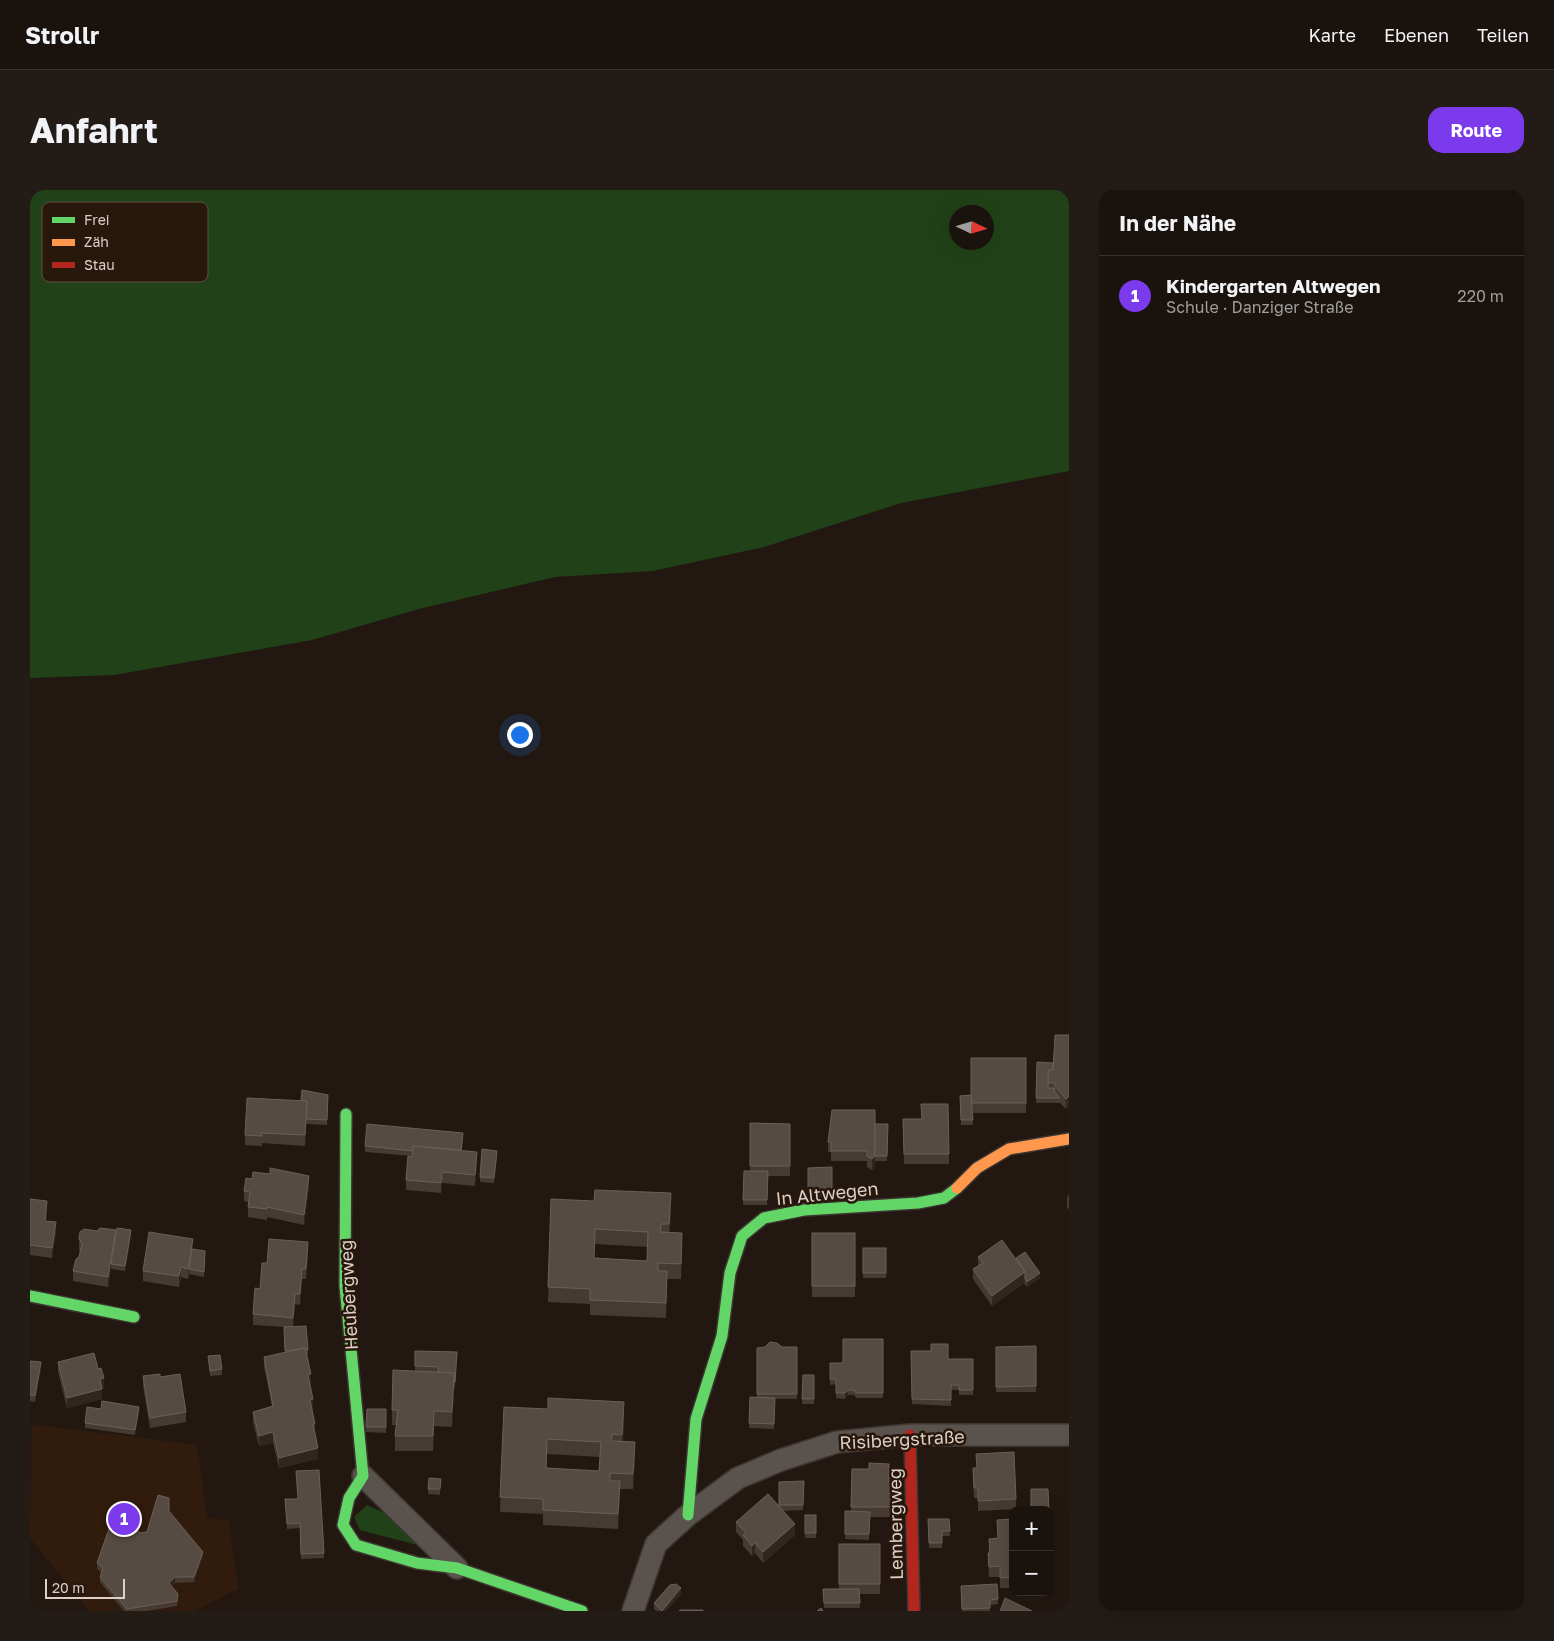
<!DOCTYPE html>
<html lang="de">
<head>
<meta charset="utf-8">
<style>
  body { margin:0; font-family:"Golos Text",sans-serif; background:#231b16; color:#f1f3f6 }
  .controls { position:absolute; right:15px; bottom:15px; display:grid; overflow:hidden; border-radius:10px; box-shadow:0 5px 20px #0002 }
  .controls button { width:45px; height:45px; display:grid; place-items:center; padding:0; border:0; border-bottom:1px solid #38322e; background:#1a120d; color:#f1f3f6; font:25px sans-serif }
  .compass { position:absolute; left:919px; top:15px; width:45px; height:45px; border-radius:50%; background:#1a120d; box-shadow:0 5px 20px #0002; rotate:94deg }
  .scale { position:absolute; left:15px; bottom:12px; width:80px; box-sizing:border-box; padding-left:5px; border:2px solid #dbcfc8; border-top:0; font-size:14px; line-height:18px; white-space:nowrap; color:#dbcfc8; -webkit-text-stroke:4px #28170b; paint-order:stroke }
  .you { position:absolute; left:489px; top:544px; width:18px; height:18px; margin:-12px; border:4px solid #fff; border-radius:50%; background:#1a73e8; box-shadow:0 0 0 8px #1a73e833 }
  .badge { display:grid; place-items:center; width:32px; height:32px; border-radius:50%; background:#7c3aed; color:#fff; font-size:16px; font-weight:700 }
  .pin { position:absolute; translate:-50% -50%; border:2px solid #fff; box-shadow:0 1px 5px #0006 }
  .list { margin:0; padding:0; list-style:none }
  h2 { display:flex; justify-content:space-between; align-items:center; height:65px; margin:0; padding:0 20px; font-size:21px }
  h2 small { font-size:16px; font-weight:400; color:#9f9e9d }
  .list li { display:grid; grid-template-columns:32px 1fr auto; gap:15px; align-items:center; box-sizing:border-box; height:80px; padding:0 20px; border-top:1px solid #38322e }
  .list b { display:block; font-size:19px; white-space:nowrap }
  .list p { margin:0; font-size:16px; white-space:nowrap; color:#9f9e9d }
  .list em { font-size:16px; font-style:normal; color:#9f9e9d }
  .map { position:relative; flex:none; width:1039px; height:1421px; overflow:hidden; border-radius:15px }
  header { display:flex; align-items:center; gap:30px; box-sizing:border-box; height:70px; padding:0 25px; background:#1a120d; border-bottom:1px solid #38322e }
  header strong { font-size:24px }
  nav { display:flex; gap:28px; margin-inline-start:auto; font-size:18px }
  .intro { display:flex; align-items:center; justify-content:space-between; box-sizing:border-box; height:120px; padding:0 30px }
  h1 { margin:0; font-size:35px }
  .button { padding:12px 22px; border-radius:15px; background:#7c3aed; color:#fff; font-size:18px; font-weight:700 }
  main { display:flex; gap:30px; padding:0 30px }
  aside { flex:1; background:#1a120d; border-radius:15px; box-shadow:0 5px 20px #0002 }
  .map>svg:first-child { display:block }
  .built { fill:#301b0d }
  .green { fill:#214218; fill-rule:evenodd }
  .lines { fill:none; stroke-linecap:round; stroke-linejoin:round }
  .street-casing { stroke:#3d3530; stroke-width:24 }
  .fast-casing { stroke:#3d3530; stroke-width:14 }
  .slow-casing { stroke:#3d3530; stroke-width:14 }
  .jam-casing { stroke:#3d3530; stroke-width:14 }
  .street { stroke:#5a534d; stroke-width:21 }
  .fast { stroke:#63d668; stroke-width:11 }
  .slow { stroke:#ff974d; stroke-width:11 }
  .jam { stroke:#b3261e; stroke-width:11 }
  .wall { fill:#463b32; fill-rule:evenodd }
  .shaded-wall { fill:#31261e }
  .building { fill:#564b42; stroke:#6b6057; fill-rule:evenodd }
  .labels { text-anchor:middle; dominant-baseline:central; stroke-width:5; stroke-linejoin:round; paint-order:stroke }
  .street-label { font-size:18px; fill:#dbcfc8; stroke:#28170b }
  .key { fill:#28170b; stroke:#5e4e44; stroke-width:1 }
  .key-label { font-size:14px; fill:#dbcfc8 }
</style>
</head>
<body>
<header>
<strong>Strollr</strong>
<nav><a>Karte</a><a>Ebenen</a><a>Teilen</a></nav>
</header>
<div class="intro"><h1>Anfahrt</h1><a class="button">Route</a></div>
<main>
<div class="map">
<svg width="1039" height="1421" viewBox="0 0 1039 1421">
  <rect width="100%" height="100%" fill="#221811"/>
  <path class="built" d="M1,1234l166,21 10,72 22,4 9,68 -43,22h-106l-59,-73z"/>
  <g class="green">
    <path d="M0,0h1039v281l-168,32 -137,44 -111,24 -98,6 -136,32 -107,31 -198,35 -84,3zM926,22h30v30h-30z"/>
    <path d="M337,1315l22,10 32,31 -61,-16 -6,-13z"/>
  </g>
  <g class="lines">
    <defs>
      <g id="street">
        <path d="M333,1286l94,92"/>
        <path d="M603,1421l23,-67 32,-29 50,-37 43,-18 56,-18 73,-7h159"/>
      </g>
      <g id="fast">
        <path d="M316,924l-1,172 18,190 -14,22 -6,27 13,20 61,18 40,5 125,43"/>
        <path d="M0,1106l104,21"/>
        <path d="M658,1325l8,-96 26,-83 8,-63 12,-37 22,-18 40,-8 114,-7 26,-5 13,-10"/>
      </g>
      <path id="slow" d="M927,998l20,-20 32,-19 60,-10"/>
      <path id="jam" d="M880,1245l4,176"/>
    </defs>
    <use href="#street" class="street-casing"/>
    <use href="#fast" class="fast-casing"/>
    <use href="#slow" class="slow-casing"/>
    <use href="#jam" class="jam-casing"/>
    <use href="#street" class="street"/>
    <use href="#fast" class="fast"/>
    <use href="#slow" class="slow"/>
    <use href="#jam" class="jam"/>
  </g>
  <g class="wall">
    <path d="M1039,845v72l-3,2 -6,-6h-24l1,-41 16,1z"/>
    <path d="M996,868v55h-54l1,12h-12l-1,-29h11z"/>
    <path d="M298,905l-1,30 -21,-1v-2l-1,24 -43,-3v3l-17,-1v-10l56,-35z"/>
    <path d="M873,929h18l28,35v10h-45z"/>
    <path d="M720,933l40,1v52h-22l-1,29h-24l1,-34h6z"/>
    <path d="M845,934h13l-1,37h-12v6l-3,3 -5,-3v-6h-36v-9h-3v-10z"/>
    <path d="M433,948l-1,12 15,12 -2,24 -33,-3 -1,10 -35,-3v-10l6,-24 -47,-4v-6z"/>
    <path d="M467,966l-3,27 -14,-1v-5z"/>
    <path d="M802,977v30h-24v-29z"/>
    <path d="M279,996l-5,39 -37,-8v3l-19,-3v-15l-4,-1v-10z"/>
    <path d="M1039,1004v15l-2,-1v-10z"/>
    <path d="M0,1009l17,13 -1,9 10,12 -4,25 -22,-3z"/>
    <path d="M521,1009l120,9 -1,24 12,16 -1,31h-14l-1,39 -76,-3v-11l-42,-2zM565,1054l53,3 -1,14 -53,-3z"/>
    <path d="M67,1041l19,5 15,-1 -6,36 -14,-2v-2l-3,20 -35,-6v-10l6,-14 1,-5 -1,-2v-11z"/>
    <rect x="782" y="1043" width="43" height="64"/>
    <rect x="833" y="1058" width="23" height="30"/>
    <path d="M163,1059l12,7 -1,21 -15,-3 -1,5 -7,-2 -2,10 -36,-6v-10z"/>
    <path d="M278,1063l-2,26h-4l-2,26 -5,-1 -2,23 15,23v5h-1l4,29 -1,1 3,24 -1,1 6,49 -39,9 -6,-25 -14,3 -6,-24v-10l19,-6 -8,-39v-10l21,-5 -1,-25 -31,-2v-11l14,-51z"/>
    <path d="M948,1067l38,1 24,20 -13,9 -3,-4 -32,23 -19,-27v-10l5,-3z"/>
    <path d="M853,1149v59h-27l-2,-3h-6l-3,4 -9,-1v-14l-6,1v-22h13z"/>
    <path d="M1006,1156v46h-40v-45z"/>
    <path d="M767,1157v52h-22l-1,30 -25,-1 1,-31 7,1v-50z"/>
    <path d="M385,1161l42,1 -2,36h-1l-2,39 -18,-1 -1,25h-38v-15l1,-11h-4v-15l23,-39z"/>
    <path d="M881,1161l37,8h25v36h-14v-5h-8v16l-39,-2z"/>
    <path d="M178,1166l14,13v6l-12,1z"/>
    <path d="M0,1171l11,7 -6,34 -5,-1z"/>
    <path d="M28,1172l40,7 6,19 -2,1v10l-35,9 -9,-36z"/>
    <path d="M773,1185h11v29h-12z"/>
    <path d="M113,1186l43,36v10l-36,6 -7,-42z"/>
    <path d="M474,1217l120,10 -1,25 12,16 -2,31h-13l-2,40 -75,-4v-11l-43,-2zM517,1264l53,3 -1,14 -53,-3z"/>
    <path d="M71,1219l38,3 -4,23 -50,-7v-5z"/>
    <path d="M337,1219h19v24l-20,-1z"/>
    <path d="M946,1264l40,45v10l-38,2v-13h-4l-1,-20v-10h4z"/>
    <path d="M822,1279l37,15h4v33h-23l-1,23 -24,-1v-28h6z"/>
    <path d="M399,1288l12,1 -1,16 -12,-1z"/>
    <path d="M774,1291l-1,29 -21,1 13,24 -32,28 -8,-10 -3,3 -9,-10v-6l-7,-8v-10l43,-16v-24z"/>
    <path d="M255,1309l39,54v5l-23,1 -1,-31 -13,1z"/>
    <path d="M139,1321l34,46 -9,25 -19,1 -4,3 7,14 -1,6 -30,5h-23l-24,-29v-5l1,-5 -4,-3v-6l43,-30 7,-1z"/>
    <rect x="775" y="1325" width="11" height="23"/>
    <path d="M898,1329h21l1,17h-8v12h-13z"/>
    <path d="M983,1329v69h-13v-11h-11l-1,-24h1v-14l9,-1 -1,-18z"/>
    <path d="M809,1354h41v50h-21l1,14h-36l-1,-19h16z"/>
    <path d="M931,1396l37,13v5l-8,1v6h-28z"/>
    <path d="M651,1404l-15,17h-9l-3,-2v-6z"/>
  </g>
  <g class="shaded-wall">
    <path d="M1039,906v11l-3,2v-10z"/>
    <path d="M845,920v57l-3,3v-11z"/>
    <path d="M447,962v10l-2,24v-11z"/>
    <path d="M412,982v11l-1,10v-10z"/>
    <path d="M279,986v10l-5,39v-10z"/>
    <path d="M641,1003v15l-2,31v-15z"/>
    <path d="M17,1011v11l-2,19v-10z"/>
    <path d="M26,1032v11l-4,25v-10z"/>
    <path d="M86,1040v10l-8,47v-10z"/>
    <path d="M101,1040v5l-6,36v-5z"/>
    <path d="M652,1043v15l-1,31v-15z"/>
    <path d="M163,1049v11l-4,19 -1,10v-10z"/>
    <path d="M278,1052v11l-2,26v-10z"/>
    <path d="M151,1077v10l-2,10v-11z"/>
    <path d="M272,1079v10l-2,26v-11z"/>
    <path d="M637,1081v15l-1,32v-15z"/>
    <path d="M995,1082v10l-33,24v-10z"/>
    <path d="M1010,1083v5l-13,9v-5z"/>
    <path d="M265,1104v10l-2,24v-10z"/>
    <path d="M11,1172v6l-6,34v-6z"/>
    <path d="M424,1183v15l-2,39v-15z"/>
    <path d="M281,1184v10l-3,1v-10z"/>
    <path d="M74,1188v10l-4,1v-10z"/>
    <path d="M72,1199v10l-35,9v-10z"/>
    <path d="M818,1200v5l-3,4v-6z"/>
    <path d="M283,1209v10l-3,1v-10z"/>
    <path d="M594,1212v15l-2,33v-15z"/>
    <path d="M109,1217v5l-4,23v-5z"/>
    <path d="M283,1234h2v10z"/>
    <path d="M243,1242v11l-14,3v-10z"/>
    <path d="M517,1249v15l-1,30v-16z"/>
    <path d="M605,1252v16l-2,31v-15z"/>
    <path d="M288,1258v11l-39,9v-10z"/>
    <path d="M590,1291v15l-2,33v-15z"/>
    <path d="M765,1334v11l-32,28v-11z"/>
    <path d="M725,1353v10l-3,3v-10z"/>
    <path d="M173,1362v5l-9,25v-5z"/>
    <path d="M145,1387v6l-6,5v-5z"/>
    <path d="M651,1398v6l-15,17h-4z"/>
  </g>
  <g class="building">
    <path d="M1025,845h14v61l-3,3 -11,-13v-3h-7v-13h5z"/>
    <rect x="941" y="868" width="55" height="45"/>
    <path d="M1007,872l16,1v7h-5v18h7l-1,3 6,7h-24z"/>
    <path d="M272,900l26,5 -1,25 -21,-1 1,-18 -6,-1z"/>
    <path d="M941,905l2,25h-12l-1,-24z"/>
    <path d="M217,908l60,3 -2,34 -43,-2v3l-17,-1z"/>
    <path d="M891,914h27l1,50h-45l-1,-35h19z"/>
    <path d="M802,920h43v46l-3,3 -5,-3v-5h-36v-9h-3z"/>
    <path d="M720,933l40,1v42h-40z"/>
    <path d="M337,934l96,9 -2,17 -48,-4v5l-48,-5z"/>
    <path d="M845,934h13l-1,32h-12z"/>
    <path d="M383,956l64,6 -2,23 -33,-3 -1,11 -35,-3 2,-24 4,1z"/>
    <path d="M452,959l15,2 -3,27 -14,-1z"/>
    <path d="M802,977v24h-24v-23z"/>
    <path d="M240,978l39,8 -5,39 -37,-8v2l-19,-2 2,-15 -6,-1 2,-13 6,1 1,-7 17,2z"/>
    <path d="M714,981h24l-1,29h-24z"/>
    <path d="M565,1000l76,3 -2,31h-8l-1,8 22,1 -1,31 -23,-1v8h9l-1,32 -76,-3v-11l-42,-2 3,-88 43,2zM565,1039l53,3 -1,29 -53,-3z"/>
    <path d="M0,1009l17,2 -2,20 11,1 -4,26 -22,-3z"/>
    <path d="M70,1038l16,2 -8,47 -35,-6 3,-12 3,-2 3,-13 -3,-5 1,-7 4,-3 13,2z"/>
    <path d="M87,1038l14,2 -6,36 -14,-2z"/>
    <path d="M119,1042l44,7 -5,30 -7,-2 -2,9 -36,-5z"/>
    <rect x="782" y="1043" width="43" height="53"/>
    <path d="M239,1049l39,3 -2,27h-4l-2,25h-5l-2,24 -40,-4 2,-26 5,1 2,-26h5z"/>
    <path d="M972,1050l23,32 -33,24 -19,-27 10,-6 -5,-6z"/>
    <rect x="833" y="1058" width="23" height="25"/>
    <path d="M162,1059l13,2 -1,21 -15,-3z"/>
    <path d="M995,1062l15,21 -13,9 -2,-3v-7l-9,-14z"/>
    <path d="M276,1136l2,24h-2l-1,-2 -20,3 -1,-24z"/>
    <path d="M813,1149h40v54h-27l-2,-3h-6l-3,3h-9v-14h-6v-16h13z"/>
    <path d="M740,1152l7,1 5,4h15v47h-40v-46l8,-1z"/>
    <path d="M901,1154h17v15h25v31h-14v-5h-8v15l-39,-1 -1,-48h20z"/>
    <path d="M1006,1156v40l-40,1v-40z"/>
    <path d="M275,1158l6,26 -3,1 5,24 -3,1 5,24h-2l5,24 -39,10 -6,-26 -14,4 -6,-24 20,-6 -9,-49z"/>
    <path d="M385,1161l42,1 -2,30h-1v-9l-16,-1v-5l-23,-1z"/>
    <path d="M64,1163l4,16 3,-1 3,10 -4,1 2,10 -35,9 -9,-36z"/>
    <path d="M190,1165l2,14 -12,2 -2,-15z"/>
    <path d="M0,1171l11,1 -6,34 -5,-1z"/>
    <path d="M363,1180l61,3 -2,39 -18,-1 -1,25h-38l3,-26h-6z"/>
    <path d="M130,1184v3l20,-3 6,38 -36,6 -7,-42z"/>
    <path d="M773,1185h11v24h-12z"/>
    <path d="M720,1207l25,1 -1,26 -25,-1z"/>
    <path d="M518,1208l76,4 -2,33 -10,-1 -1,7 24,1 -2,32 -23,-1v8h10l-2,33 -75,-4v-11l-43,-2 4,-90 44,2zM517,1249l54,3 -2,29 -53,-3z"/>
    <path d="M72,1211l37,6 -4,23 -50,-7 2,-16 14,2z"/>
    <path d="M337,1219h19v18h-20z"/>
    <path d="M984,1262l2,47 -38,2v-13h-4l-1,-20h4l-1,-14z"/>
    <path d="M839,1273l20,1v20h4v23h-42l1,-38h17z"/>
    <path d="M289,1280l5,83 -23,1 -1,-31 -13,1 -2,-25h13l-2,-28z"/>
    <path d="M399,1288l12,1 -1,10h-12z"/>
    <path d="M774,1291l-1,24h-24v-23z"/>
    <path d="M1001,1299h17l1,21h-18z"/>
    <path d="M738,1304l27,30 -32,28 -8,-9 -3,3 -9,-11 3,-2 -10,-11z"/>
    <path d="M128,1305l11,3v13l34,41 -9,25h-19l-6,6 9,11 -1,7 -50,8 -27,-32 3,-9 -6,-5 14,-40 19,-4 10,14 7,-1z"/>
    <path d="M815,1321l25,1 -1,22h-24z"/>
    <rect x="775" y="1325" width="11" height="18"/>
    <path d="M898,1329h21l1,12h-8v12h-13z"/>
    <path d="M983,1329v58l-13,1v-12l-11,1 -1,-14h2l-1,-14 9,-1 -1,-18z"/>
    <rect x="809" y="1354" width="41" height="40"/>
    <path d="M646,1394l5,4 -19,23 -8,-8 16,-18z"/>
    <path d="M967,1394l1,15 -8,1v8l-28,1 -1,-23z"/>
    <path d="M793,1399h36l1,14h-36z"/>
    <path d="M975,1408l27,13h-32z"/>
    <path d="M791,1418l2,3h-6z"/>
    <path d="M650,1420h23v1h-24z"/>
  </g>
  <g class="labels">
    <g class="street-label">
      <text transform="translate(797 1003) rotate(-6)">In Altwegen</text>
      <text transform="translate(318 1105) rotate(-93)">Heubergweg</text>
      <text transform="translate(872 1249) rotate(-3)">Risibergstraße</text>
      <text transform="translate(865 1334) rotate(-91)">Lembergweg</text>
    </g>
  </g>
  <rect x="12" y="12" width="166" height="80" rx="8" class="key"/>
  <rect x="22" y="27" width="23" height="6" fill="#63d668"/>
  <rect x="22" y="49" width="23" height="7" fill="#ff974d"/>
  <rect x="22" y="72" width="23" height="6" fill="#b3261e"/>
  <g class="key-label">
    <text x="54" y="35">Frei</text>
    <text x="54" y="57">Zäh</text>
    <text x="54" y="80">Stau</text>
  </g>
</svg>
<div class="controls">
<button>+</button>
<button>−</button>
</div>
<svg class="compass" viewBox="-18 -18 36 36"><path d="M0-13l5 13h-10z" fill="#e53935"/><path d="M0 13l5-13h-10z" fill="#9f9e9d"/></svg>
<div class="scale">20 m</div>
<div class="you"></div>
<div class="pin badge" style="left:94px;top:1329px">1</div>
</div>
<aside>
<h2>In der Nähe<small></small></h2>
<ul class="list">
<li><span class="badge">1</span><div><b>Kindergarten Altwegen</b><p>Schule · Danziger Straße</p></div><em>220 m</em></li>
</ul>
</aside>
</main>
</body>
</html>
